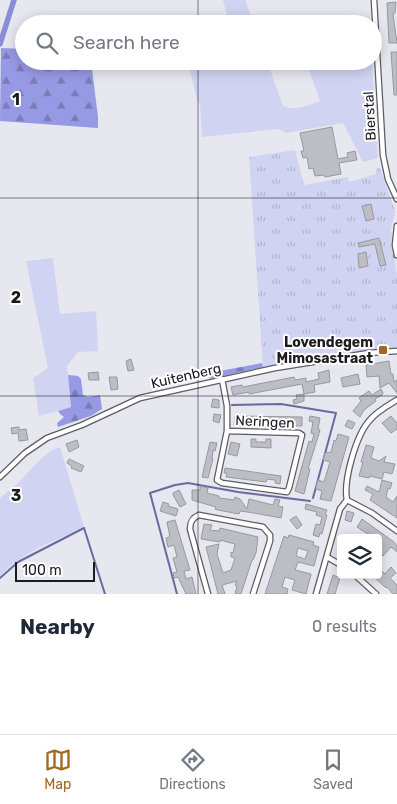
<!DOCTYPE html>
<html lang="en">
<head>
<meta charset="utf-8">
<style>
  body { margin:0; font-family:Rubik,sans-serif; background:#f6f6f7; color:#1f2937 }
  .controls { position:absolute; right:15px; bottom:15px; display:grid; overflow:hidden; border-radius:5px; box-shadow:0 2px 12px #0003 }
  .controls button { width:45px; height:45px; display:grid; place-items:center; padding:0; border:0; border-bottom:1px solid #e0e1e3; background:#fff; color:#1f2937; font:25px sans-serif }
  .scale { position:absolute; left:15px; bottom:12px; width:80px; box-sizing:border-box; padding-left:5px; border:2px solid #1c1c1f; border-top:0; font-size:14px; line-height:18px; white-space:nowrap; color:#1c1c1f; -webkit-text-stroke:4px #fff; paint-order:stroke }
  .list { margin:0; padding:0; list-style:none }
  h2 { display:flex; justify-content:space-between; align-items:center; height:65px; margin:0; padding:0 20px; font-size:21px }
  h2 small { font-size:16px; font-weight:400; color:#747a83 }
  .icon { flex:none; width:28px; height:28px; fill:none; stroke:currentColor; stroke-width:2; stroke-linecap:round; stroke-linejoin:round }
  .map { position:relative; flex:none; width:397px; height:594px; overflow:hidden }
  .search { position:absolute; background:#fff; box-shadow:0 2px 12px #0003; left:15px; right:15px; top:15px; height:55px; display:flex; align-items:center; gap:12px; box-sizing:border-box; padding:0 18px; border-radius:28px; color:#747a83; font-size:19px }
  .sheet { height:140px; background:#fff }
  nav { display:flex; justify-content:space-around; align-items:center; box-sizing:border-box; height:70px; border-top:1px solid #e0e1e3; background:#fff; font-size:14px; color:#747a83 }
  nav a { display:grid; justify-items:center; gap:2px }
  nav .on { color:#9d6a20 }
  .map>svg:first-child { display:block }
  .grass { fill:#d0d3f2 }
  .forest { fill:url(#forest-firs) }
  .park { fill:url(#park-tufts) }
  .lines { fill:none; stroke-linecap:round; stroke-linejoin:round }
  .stream { stroke:#696ba0; stroke-width:2 }
  .canal { stroke:#8a8dd7; stroke-width:5.5 }
  .building { fill:#bcbdc5; stroke:#9899a0; fill-rule:evenodd }
  .street-casing { stroke:#5c5d64; stroke-width:7 }
  .street { stroke:#fff; stroke-width:4.5 }
  .grid { fill:none; stroke:#1c1c1f; stroke-width:1; stroke-opacity:0.55 }
  .poi-dot { fill:#9d6a20; stroke:#fff; stroke-width:2 }
  .labels { text-anchor:middle; dominant-baseline:central; stroke-width:4; stroke-linejoin:round; paint-order:stroke }
  .street-label { font-size:14px; fill:#1c1c1f; stroke:#fff }
  .poi-label { font-size:14px; font-weight:bold; fill:#1c1c1f; stroke:#fff; text-anchor:end }
  .grid-label { font-size:16px; text-anchor:middle; font-weight:bold; fill:#1c1c1f; stroke:#fff; stroke-width:4; stroke-linejoin:round; paint-order:stroke }
</style>
</head>
<body>
<div class="map">
<svg width="397" height="594" viewBox="0 0 397 594">
  <defs>
    <pattern id="forest-firs" width="22" height="20" patternUnits="userSpaceOnUse" patternTransform="scale(1.25)"><rect width="22" height="20" fill="#9699e4"/><path d="M5 1l3.5 6h-7zM16 11l3.5 6h-7z" fill="#7a7cb8"/></pattern>
    <pattern id="park-tufts" width="24" height="20" patternUnits="userSpaceOnUse" patternTransform="scale(1.25)"><rect width="24" height="20" fill="#d0d3f2"/><path d="M3 7l-1-3M5 7V3M7 7l1-3M15 17l-1-3M17 17v-4M19 17l1-3" fill="none" stroke="#b2b5cf"/></pattern>
  </defs>
  <rect width="100%" height="100%" fill="#e6e7ef"/>
  <g class="grass">
    <path d="M223,0h22l9,24h-42l15,-9z"/>
    <path d="M188,61h79l16,45c13,5 24,0 37,-5l-14,-40h66l6,97 -15,4 -20,-39 -57,10 -7,-4 -77,8 -2,-33 -3,-4z"/>
    <path d="M53,258l7,56 36,-3 2,40 -20,1 -11,14 4,41 -32,9 -6,-38 15,-10 -22,-107z"/>
    <path d="M60,447l24,80c-29,14 -63,25 -84,49v-78c5,-4 10,-8 15,-12 14,-12 27,-34 45,-39z"/>
  </g>
  <g class="forest">
    <path d="M1,48l23,1v12h67l7,56v11l-98,-7z"/>
    <path d="M262,363l1,4 -53,12 -1,-6z"/>
    <path d="M68,375l10,1 3,3 2,16 5,2 12,-2 2,14 -11,7 -33,11 -1,-4 7,-6 -4,-3 -2,-3 13,-4z"/>
  </g>
  <path class="park" d="M295,150l9,35 44,-8 1,5 27,-8v-5l4,-1 15,43 -4,18 6,49v69l-134,20 -14,-210z"/>
  <g class="lines">
    <g class="stream">
      <path d="M232,405l49,-1 55,9 -23,85"/>
      <path d="M0,578l18,-16 66,-34 21,66"/>
      <path d="M177,594l-27,-101 25,-8 13,-2 50,9 72,9"/>
    </g>
    <path class="canal" d="M0,44l14,-44"/>
  </g>
  <g class="building">
    <path d="M396,2l-1,11 -2,1 4,29h-8l-2,-40z"/>
    <path d="M391,52h6v43h-3z"/>
    <path d="M332,127l6,32 10,-2 -1,-4 8,-2 2,9 -18,3 2,11 -16,3 -1,-2 -9,1 -2,-8 -4,1 -2,-12 -4,1 -2,-7h3l-4,-18z"/>
    <path d="M371,204l3,15 -8,2 -4,-15z"/>
    <path d="M379,238l7,27 -6,1 -5,-22 -16,3 -1,-4z"/>
    <path d="M366,252l2,14 -9,2 -1,-14z"/>
    <path d="M131,359l3,11 -6,1 -2,-10z"/>
    <path d="M389,361l2,13h2l1,8 3,-2v13l-8,-10 -9,5 -1,-12 -12,1 -1,-12z"/>
    <path d="M329,370l1,12 -16,3 1,7 -11,2 -2,-10 -53,10v-2l-16,3 -2,-8 11,-2 1,2 51,-10 1,3 11,-2v4l13,-3 -1,-6z"/>
    <path d="M98,372l1,8h-10l-1,-7z"/>
    <path d="M358,374l2,10 -17,3 -2,-9z"/>
    <path d="M109,377h8l1,12 -7,1z"/>
    <path d="M381,389l2,4 -1,2 -7,4 1,2 -12,9 -4,7 -7,-6 8,-10 -2,-3 10,-7 3,4z"/>
    <path d="M304,394v7l-10,3 -1,-4 4,-1 -1,-4z"/>
    <path d="M213,399l6,1v8l-8,-1z"/>
    <path d="M214,414l7,1 -2,8 -6,-2z"/>
    <path d="M235,416l67,1v9l-68,-1z"/>
    <path d="M310,416l10,2 -2,11 2,1 -12,39h2l-6,25 -9,-3 14,-50 3,1 2,-8 -3,-1 2,-11 -4,-1z"/>
    <path d="M391,416l6,7v6l-6,4 -9,-10z"/>
    <path d="M348,420l7,3 -3,6 -7,-3z"/>
    <path d="M19,427v3l7,-1 2,11 -9,1 -1,-8 -6,1 -1,-6z"/>
    <path d="M338,434l11,3 -18,64 -11,-2 2,-8 -6,-2v-3l2,-6 6,2 6,-20 -7,-2 2,-7 6,-1 3,-12 2,1z"/>
    <path d="M251,439h5v3h10v-3h5v9l-20,-1z"/>
    <path d="M77,440l2,7 -10,5 -3,-8z"/>
    <path d="M210,442l7,1 -2,8 -2,-1 -1,9h1l-5,19 -6,-1z"/>
    <path d="M231,442l9,2 -3,12 -9,-2z"/>
    <path d="M366,445l8,2 -3,11 8,3 7,-5 -2,6 11,2 -3,10 -8,-2 -2,7 -12,-3 -1,2 -10,-2 4,-14h-2z"/>
    <path d="M69,459l15,7 -3,6 -10,-4 1,-2 -5,-3z"/>
    <path d="M225,468l56,8 -1,8 -5,-1v-3l-8,-1 -1,3 -40,-5 1,-4h-3z"/>
    <path d="M382,480l10,3 -2,6 -2,-1 -2,9 7,5 4,-6v22l-27,-18 3,-6 -8,-4 2,-4 12,6z"/>
    <path d="M200,486l8,2 -1,5 12,3v2l15,2 1,-3 5,2 7,10 2,-10 24,6 2,-6 5,1 -2,6 5,1 -2,11 -27,-5 -14,-2 -1,3 -21,-4 -3,-1 1,-2 -24,-7v-10h8z"/>
    <path d="M179,490l7,14 -6,3 -7,-12v-2z"/>
    <path d="M163,502l6,2 -1,2 10,3 -2,7 -16,-5z"/>
    <path d="M306,504l21,6 -2,5h2l-5,19 -2,-1 -1,4 -6,-2 3,-11 4,1 2,-8 -6,-2 1,-3 -12,-3z"/>
    <path d="M347,511l7,2 -3,9 -6,-2z"/>
    <path d="M296,516l6,9 -5,4 -7,-9z"/>
    <path d="M362,519l32,23 3,4v6l-6,-5 -8,9 -5,-4v-14h-4l-17,-11z"/>
    <path d="M175,520l15,50 -6,1 2,8 6,-2 4,17h-10l-8,-17 -4,1 -1,-5 4,-1 -4,-14 4,-1 -3,-12 -6,2 -2,-9 4,-1 -3,-15z"/>
    <path d="M204,524l8,1 -2,5 9,1 1,-3 38,9 -2,16 -3,7h-1l-11,34h-6l2,-8 -2,-1 2,-4 -15,4 3,9h-7l-12,-47 13,-3 -2,10 6,19 8,-3 4,-12 -4,-1v-5l2,1 2,-9 -15,-4v2l-19,-3z"/>
    <path d="M289,535l25,7 -1,3 6,2 -5,19 -16,-4 -3,8 16,4 -5,20 -14,-4 3,-10 -10,-3 -3,10 6,2 -1,5h-22l19,-58 4,2zM298,548l10,3 -3,8 -9,-3z"/>
    <path d="M391,567l5,6 -6,5 7,7v9h-4l-6,-7 -1,1 -14,-13h6v-7l7,6z"/>
    <path d="M333,575l7,3 -5,16h-8z"/>
  </g>
  <g class="lines">
    <defs>
      <g id="street">
        <path d="M374,0l9,155 5,24 9,20"/>
        <path d="M397,226l-2,19 2,10"/>
        <path d="M222,379l5,27v25l-10,49 5,3 65,9 2,-4 13,-53 -3,-2 -72,-2"/>
        <path d="M0,477l25,-24 22,-15 35,-13 58,-27 135,-30 94,-15 28,-2"/>
        <path d="M347,500l25,13 25,18"/>
        <path d="M327,557l14,8"/>
        <path d="M355,575l21,19"/>
        <path d="M208,594l-18,-65c0,-7 2,-11 9,-14l64,12 7,8v6l-17,53"/>
        <path d="M316,594l24,-85 7,-9c-4,-19 9,-64 22,-79 7,-9 18,-15 28,-21"/>
      </g>
    </defs>
    <use href="#street" class="street-casing"/>
    <use href="#street" class="street"/>
  </g>
  <path class="grid" d="M198,0v24M198,61v533M0,198h397M0,396h397"/>
  <rect class="poi-dot" x="378" y="345" width="10" height="10" rx="2.5"/>
  <g class="labels">
    <g class="street-label">
      <text transform="translate(370 116) rotate(-93)">Bierstal</text>
      <text transform="translate(186 376) rotate(-13)">Kuitenberg</text>
      <text transform="translate(265 422) rotate(3)">Neringen</text>
    </g>
    <g class="poi-label">
      <text x="373" y="342">Lovendegem<tspan x="373" dy="16">Mimosastraat</tspan></text>
    </g>
  </g>
  <g class="grid-label">
    <text x="16" y="105">1</text>
    <text x="16" y="303">2</text>
    <text x="16" y="501">3</text>
  </g>
</svg>
<div class="controls">
<button><svg class="icon" aria-label="layers" viewBox="0 0 24 24"><path d="M12 4l9 5-9 5-9-5zM3 14l9 5 9-5"/></svg></button>
</div>
<div class="scale">100 m</div>
<div class="search"><svg class="icon" aria-label="search" viewBox="0 0 24 24"><circle cx="10" cy="10" r="6"/><path d="M15 15l6 6"/></svg>Search here</div>
</div>
<section class="sheet">
<h2>Nearby<small>0 results</small></h2>
<ul class="list">
</ul>
</section>
<nav>
<a class="on"><svg class="icon" aria-label="map" viewBox="0 0 24 24"><path d="M3 6l6-2 6 2 6-2v14l-6 2-6-2-6 2zM9 4v14M15 6v14"/></svg>Map</a>
<a><svg class="icon" aria-label="directions" viewBox="0 0 24 24"><path d="M12 3l9 9-9 9-9-9zM9 14v-3h6M13 9l2 2-2 2"/></svg>Directions</a>
<a><svg class="icon" aria-label="saved" viewBox="0 0 24 24"><path d="M7 4h10v16l-5-4-5 4z"/></svg>Saved</a>
</nav>
</body>
</html>
